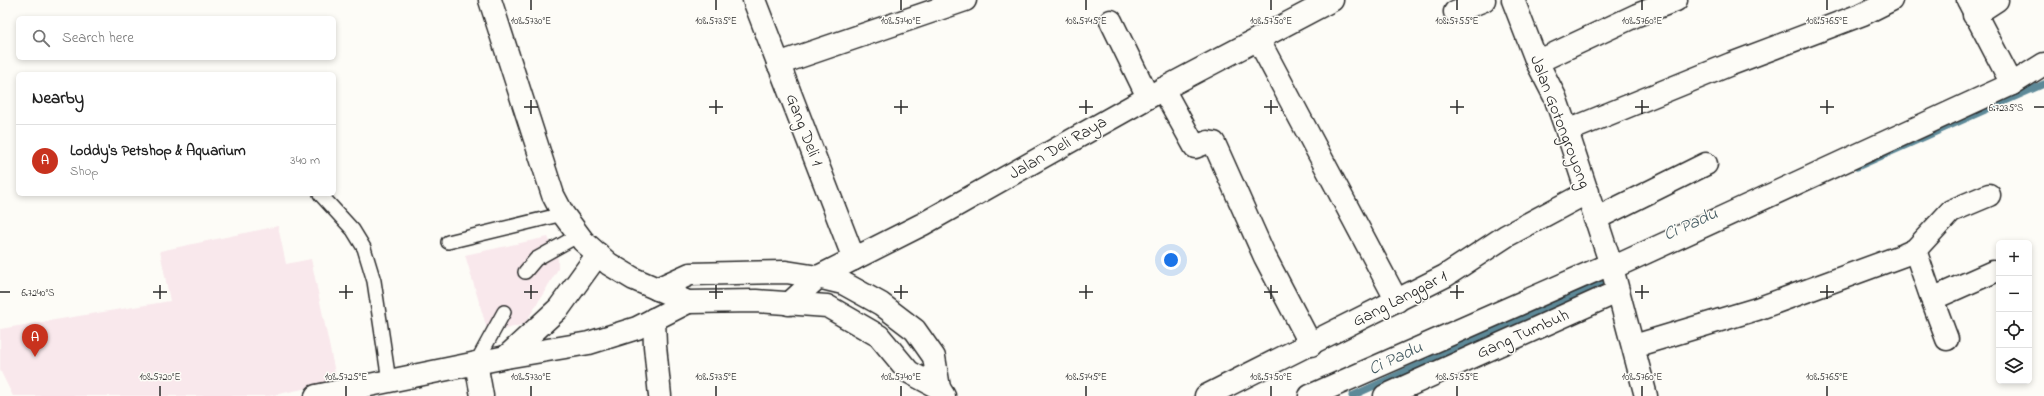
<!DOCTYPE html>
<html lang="en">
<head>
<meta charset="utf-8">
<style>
  body { margin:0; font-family:"Indie Flower",sans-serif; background:#f2f2f2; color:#222 }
  .controls { position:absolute; right:12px; bottom:12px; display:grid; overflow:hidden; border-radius:6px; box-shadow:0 2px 6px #0003 }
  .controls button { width:36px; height:36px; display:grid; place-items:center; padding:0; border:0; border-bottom:1px solid #e0e0e0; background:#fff; color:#222; font:20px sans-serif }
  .you { position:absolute; left:1171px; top:260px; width:14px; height:14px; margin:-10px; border:3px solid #fff; border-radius:50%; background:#1a73e8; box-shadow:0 0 0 6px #1a73e833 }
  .badge { display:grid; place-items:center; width:26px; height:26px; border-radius:50%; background:#c8321e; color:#fff; font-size:13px; font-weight:700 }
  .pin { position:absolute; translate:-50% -33px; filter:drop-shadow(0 1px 2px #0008) }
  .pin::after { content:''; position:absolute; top:21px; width:14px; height:12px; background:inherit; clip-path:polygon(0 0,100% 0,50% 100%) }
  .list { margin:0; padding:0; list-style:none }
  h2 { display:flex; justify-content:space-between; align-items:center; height:52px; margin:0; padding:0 16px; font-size:17px }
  h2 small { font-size:13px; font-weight:400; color:#767676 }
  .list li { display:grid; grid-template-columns:26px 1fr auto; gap:12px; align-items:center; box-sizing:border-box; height:72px; padding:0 16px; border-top:1px solid #e0e0e0 }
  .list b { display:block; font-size:15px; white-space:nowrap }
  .list p { margin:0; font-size:13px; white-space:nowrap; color:#767676 }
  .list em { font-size:13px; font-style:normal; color:#767676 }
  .icon { flex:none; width:22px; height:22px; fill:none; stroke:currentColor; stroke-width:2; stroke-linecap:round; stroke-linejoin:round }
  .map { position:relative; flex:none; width:2044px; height:396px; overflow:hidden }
  .search { position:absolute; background:#fff; box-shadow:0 2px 6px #0003; left:16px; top:16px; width:320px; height:44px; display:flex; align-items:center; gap:10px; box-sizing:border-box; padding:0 14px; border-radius:6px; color:#767676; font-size:15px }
  .panel { position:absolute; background:#fff; box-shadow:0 2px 6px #0003; left:16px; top:72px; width:320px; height:124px; border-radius:6px }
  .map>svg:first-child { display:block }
  .built { fill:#f9e8ec }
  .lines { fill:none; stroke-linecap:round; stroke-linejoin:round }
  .stream { stroke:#5d8998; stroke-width:7 }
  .service-casing { stroke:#2b2b2b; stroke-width:16 }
  .minor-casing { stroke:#2b2b2b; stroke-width:25 }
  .primary-casing { stroke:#2b2b2b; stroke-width:25 }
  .trunk-casing { stroke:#2b2b2b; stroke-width:25 }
  .service { stroke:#fdfcf7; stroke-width:13 }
  .minor { stroke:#fdfcf7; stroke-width:22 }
  .primary { stroke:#fdfcf7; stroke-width:22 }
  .trunk { stroke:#fdfcf7; stroke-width:22 }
  .ticks { fill:none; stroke:#2b2b2b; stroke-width:1.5 }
  .labels { text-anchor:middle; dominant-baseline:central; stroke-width:3; stroke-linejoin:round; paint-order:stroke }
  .street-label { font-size:17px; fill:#2b2b2b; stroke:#fdfcf7 }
  .water-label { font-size:18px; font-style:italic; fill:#445a61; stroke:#fdfcf7 }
  .ticks-label { font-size:10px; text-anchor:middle; fill:#2b2b2b; stroke:#fdfcf7; stroke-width:3; stroke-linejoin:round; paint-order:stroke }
</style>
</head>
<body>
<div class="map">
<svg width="2044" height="396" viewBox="0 0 2044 396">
  <rect width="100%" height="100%" fill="#fdfcf7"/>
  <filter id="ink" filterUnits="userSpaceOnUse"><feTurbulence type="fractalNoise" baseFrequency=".025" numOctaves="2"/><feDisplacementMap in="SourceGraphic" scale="8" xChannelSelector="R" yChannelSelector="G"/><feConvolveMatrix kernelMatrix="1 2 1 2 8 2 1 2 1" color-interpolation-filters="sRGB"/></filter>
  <g filter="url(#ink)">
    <g class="built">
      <path d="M278,226l8,38 25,-5 26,123 -68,14h-256l-13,-26v-41l170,-28 -10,-50z"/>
      <path d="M548,237l10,22v10l-33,55 -23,6 -15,-1 -22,-74z"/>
    </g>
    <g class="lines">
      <g class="stream">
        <path d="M1857,167l187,-83"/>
        <path d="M1352,396l260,-119"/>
      </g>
      <defs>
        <g id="service">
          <path d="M320,194l33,36 11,18 10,33 15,100"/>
          <path d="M448,242l115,-28"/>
          <path d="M525,272l11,-13 43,-24"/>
          <path d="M476,363l28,-51"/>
        </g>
        <g id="minor">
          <path d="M754,0l100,259"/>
          <path d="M1513,0l24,62 18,35 12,34 45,137 34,128"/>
          <path d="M1968,0l44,84"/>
          <path d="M1455,12l29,-12"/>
          <path d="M1974,15l23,-15"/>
          <path d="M1111,21l37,76"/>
          <path d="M1258,39l139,262"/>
          <path d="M1537,62l100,-47 39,-15"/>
          <path d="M778,64l187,-64"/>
          <path d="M1163,89l32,58 13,-5 6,1 51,114 46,88"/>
          <path d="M1567,131l164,-67 132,-50 28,-14"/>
          <path d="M1595,219l111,-55"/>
          <path d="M1915,250l17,49 61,-27"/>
          <path d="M1612,268l400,-184 32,-20"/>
          <path d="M1932,299l15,40"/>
          <path d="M789,304l29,-27 105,-53 240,-135 169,-89"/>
          <path d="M654,319l1,27 5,50"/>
          <path d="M1634,346l123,-37 147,-54 11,-5 36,-39 38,-16"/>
          <path d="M476,363l6,33"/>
          <path d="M1206,396l239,-120 61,-40 82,-44"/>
          <path d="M1310,396l300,-132"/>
          <path d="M1385,396l232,-104"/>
        </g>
        <g id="primary">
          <path d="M506,357l53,-49 39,-54"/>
          <path d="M316,396l190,-39 83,-14 48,-15 51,-26"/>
        </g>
        <g id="trunk">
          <path d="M490,0l63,195 10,19 20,27 26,23 25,15 54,23 68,-1 71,5 52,30 30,36 30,16"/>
          <path d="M657,289l33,-15 96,-2 32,5 25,6 38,21 34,26 19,27 5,31 5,8"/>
        </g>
      </defs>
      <use href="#service" class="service-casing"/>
      <use href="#minor" class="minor-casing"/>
      <use href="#primary" class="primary-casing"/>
      <use href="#trunk" class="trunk-casing"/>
      <use href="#service" class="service"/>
      <use href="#minor" class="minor"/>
      <use href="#primary" class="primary"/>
      <use href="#trunk" class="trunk"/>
    </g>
  </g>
  <path class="ticks" d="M531,0v10M716,0v10M901,0v10M1086,0v10M1271,0v10M1457,0v10M1642,0v10M1827,0v10M531,100v14M716,100v14M901,100v14M1086,100v14M1271,100v14M1457,100v14M1642,100v14M1827,100v14M524,107h14M709,107h14M894,107h14M1079,107h14M1264,107h14M1450,107h14M1635,107h14M1820,107h14M2034,107h10M160,285v14M346,285v14M531,285v14M716,285v14M901,285v14M1086,285v14M1271,285v14M1457,285v14M1642,285v14M1827,285v14M0,292h10M153,292h14M339,292h14M524,292h14M709,292h14M894,292h14M1079,292h14M1264,292h14M1450,292h14M1635,292h14M1820,292h14M160,386v10M346,386v10M531,386v10M716,386v10M901,386v10M1086,386v10M1271,386v10M1457,386v10M1642,386v10M1827,386v10"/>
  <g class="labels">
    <g class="street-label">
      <text transform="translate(1560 122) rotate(69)">Jalan Gotongroyong</text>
      <text transform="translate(804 130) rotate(69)">Gang Deli 1</text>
      <text transform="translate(1058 148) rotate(-30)">Jalan Deli Raya</text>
      <text transform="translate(1400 299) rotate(-27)">Gang Langgar 1</text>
      <text transform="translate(1523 334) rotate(-24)">Gang Tumbuh</text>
    </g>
    <g class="water-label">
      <text transform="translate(1691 225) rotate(-24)">Ci Padu</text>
      <text transform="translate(1396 359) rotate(-25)">Ci Padu</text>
    </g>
  </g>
  <g class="ticks-label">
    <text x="531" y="24">108.5730°E</text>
    <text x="716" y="24">108.5735°E</text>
    <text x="901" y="24">108.5740°E</text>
    <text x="1086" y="24">108.5745°E</text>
    <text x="1271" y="24">108.5750°E</text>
    <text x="1457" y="24">108.5755°E</text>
    <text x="1642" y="24">108.5760°E</text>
    <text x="1827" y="24">108.5765°E</text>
    <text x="2006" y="111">6.7235°S</text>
    <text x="38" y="296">6.7240°S</text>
    <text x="160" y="380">108.5720°E</text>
    <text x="346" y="380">108.5725°E</text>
    <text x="531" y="380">108.5730°E</text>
    <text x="716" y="380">108.5735°E</text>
    <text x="901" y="380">108.5740°E</text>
    <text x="1086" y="380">108.5745°E</text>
    <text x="1271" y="380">108.5750°E</text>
    <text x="1457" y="380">108.5755°E</text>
    <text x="1642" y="380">108.5760°E</text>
    <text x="1827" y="380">108.5765°E</text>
  </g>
</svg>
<div class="controls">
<button>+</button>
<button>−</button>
<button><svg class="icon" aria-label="locate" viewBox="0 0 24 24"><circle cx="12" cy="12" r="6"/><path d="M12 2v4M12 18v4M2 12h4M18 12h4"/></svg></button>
<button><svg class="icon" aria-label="layers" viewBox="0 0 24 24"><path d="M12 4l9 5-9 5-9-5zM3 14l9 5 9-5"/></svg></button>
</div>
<div class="you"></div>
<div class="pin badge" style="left:35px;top:357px">A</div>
<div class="search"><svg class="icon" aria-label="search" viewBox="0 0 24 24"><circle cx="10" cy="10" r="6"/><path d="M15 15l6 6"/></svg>Search here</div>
<section class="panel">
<h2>Nearby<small></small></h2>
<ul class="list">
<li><span class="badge">A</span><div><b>Loddy's Petshop &amp; Aquarium</b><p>Shop</p></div><em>340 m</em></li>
</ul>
</section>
</div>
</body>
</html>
